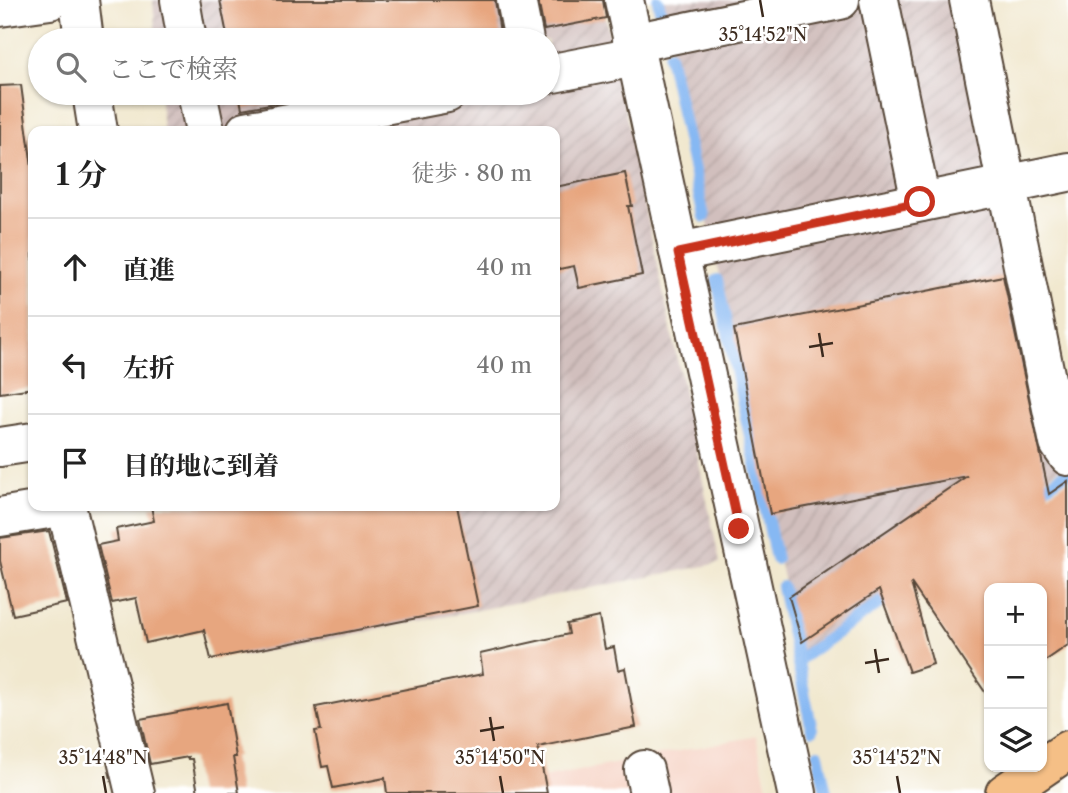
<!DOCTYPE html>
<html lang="ja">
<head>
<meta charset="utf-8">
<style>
  body { margin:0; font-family:"Libre Caslon Text","Noto Serif JP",serif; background:#f2f2f2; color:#222 }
  .controls { position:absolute; right:21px; bottom:21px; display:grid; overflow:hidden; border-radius:14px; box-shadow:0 2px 5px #0004 }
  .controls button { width:63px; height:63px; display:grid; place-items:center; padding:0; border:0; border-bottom:2px solid #e0e0e0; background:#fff; color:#222; font:35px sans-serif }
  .stop { position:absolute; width:21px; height:21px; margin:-16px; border:5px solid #c8321e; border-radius:50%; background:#fff }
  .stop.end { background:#c8321e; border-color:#fff; box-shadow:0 2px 7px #0008 }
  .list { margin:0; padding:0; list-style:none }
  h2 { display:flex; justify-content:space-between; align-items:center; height:91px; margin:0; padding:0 28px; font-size:30px }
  h2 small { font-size:23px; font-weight:400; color:#767676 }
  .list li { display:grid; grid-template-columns:46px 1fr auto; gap:21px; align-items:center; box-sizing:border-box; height:98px; padding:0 28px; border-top:2px solid #e0e0e0 }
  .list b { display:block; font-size:26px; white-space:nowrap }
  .list em { font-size:23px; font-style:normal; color:#767676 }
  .icon { flex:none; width:38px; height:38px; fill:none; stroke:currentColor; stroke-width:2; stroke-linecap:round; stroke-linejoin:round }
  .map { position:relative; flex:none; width:1068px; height:793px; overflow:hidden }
  .search { position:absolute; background:#fff; box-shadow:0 2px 5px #0004; left:28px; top:28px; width:532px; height:77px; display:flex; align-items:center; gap:18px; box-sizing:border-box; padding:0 24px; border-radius:38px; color:#767676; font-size:26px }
  .panel { position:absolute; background:#fff; box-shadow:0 2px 5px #0004; left:28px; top:126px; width:532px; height:385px; border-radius:14px }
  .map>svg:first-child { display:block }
  .built { fill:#f6d2c3 }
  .industrial { fill:url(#industrial-furrows) }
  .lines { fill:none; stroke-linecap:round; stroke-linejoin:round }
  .stream { stroke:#86b8f3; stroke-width:12 }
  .building { fill:#e7a67f }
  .minor-casing { stroke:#564639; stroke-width:42 }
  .major-casing { stroke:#564639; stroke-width:42 }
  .minor { stroke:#fff; stroke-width:38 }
  .major { stroke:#f5bf86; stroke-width:38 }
  .route { stroke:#c8321e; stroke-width:9 }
  .ticks { fill:none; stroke:#3b2a1e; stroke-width:2.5 }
  .ticks-label { font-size:18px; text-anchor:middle; fill:#3b2a1e; stroke:#fff; stroke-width:5; stroke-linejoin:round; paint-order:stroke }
</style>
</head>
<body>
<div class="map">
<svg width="1068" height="793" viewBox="0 0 1068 793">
  <defs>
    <pattern id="industrial-furrows" width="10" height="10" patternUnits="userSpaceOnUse" patternTransform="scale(1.75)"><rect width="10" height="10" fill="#d1bfbd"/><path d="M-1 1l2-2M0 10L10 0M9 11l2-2" fill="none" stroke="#b4a4a2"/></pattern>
  </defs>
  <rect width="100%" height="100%" fill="#fff"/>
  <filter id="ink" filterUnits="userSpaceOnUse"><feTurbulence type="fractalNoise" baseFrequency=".0143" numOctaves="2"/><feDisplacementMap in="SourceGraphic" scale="14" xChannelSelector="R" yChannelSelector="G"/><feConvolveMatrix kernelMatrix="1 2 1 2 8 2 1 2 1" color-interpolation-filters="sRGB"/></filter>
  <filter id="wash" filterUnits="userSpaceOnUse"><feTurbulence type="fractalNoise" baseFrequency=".00686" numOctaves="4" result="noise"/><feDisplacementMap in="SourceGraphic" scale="28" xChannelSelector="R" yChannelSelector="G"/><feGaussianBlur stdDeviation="1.57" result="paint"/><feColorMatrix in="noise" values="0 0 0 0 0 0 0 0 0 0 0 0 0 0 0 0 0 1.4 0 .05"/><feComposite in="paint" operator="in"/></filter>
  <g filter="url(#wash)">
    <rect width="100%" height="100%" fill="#f1e8cf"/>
    <path class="built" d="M756,736l12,57h-302z"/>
    <g class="industrial">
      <path d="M153,0h449l118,563 -479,93 -27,-150h341v-375h-392l-3,-38h388v-53h-392z"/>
      <path d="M661,0h293l108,467 -263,187z"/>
    </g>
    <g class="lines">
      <g class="stream">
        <path d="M658,0l4,19"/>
        <path d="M669,55l35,162"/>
        <path d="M717,280l59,279"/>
        <path d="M1036,494l31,-22"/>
        <path d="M782,587l30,143"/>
        <path d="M798,660l96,-67"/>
        <path d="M818,754l8,39"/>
      </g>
    </g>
    <g id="blocks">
      <g class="building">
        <path d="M220,0h275l6,39 -273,1z"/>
        <path d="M538,0h65l3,18 -62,12z"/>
        <path d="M21,85l12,90v213l-33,5v-307z"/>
        <path d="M239,93h92l-89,16z"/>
        <path d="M625,173l7,33h-4l14,69 -63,13 -5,-22 -19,4v-83z"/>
        <path d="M1003,276l46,218 19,-13v164l-26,18v-75h-53v110l-78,-115 22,81 -24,8 -30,-82 -77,52 -13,-45 178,-121 -197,38 -36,-185z"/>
        <path d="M151,506h306l21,100 -267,53 -7,-29 -58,13 -10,-45 -24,5 -14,-58 20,-4 -2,-12 38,-8z"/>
        <path d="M49,531l18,72 -54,12 -13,-54v-23z"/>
        <path d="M599,617l6,32 9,-2 4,23 7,-2 11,59 -98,20 9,46h-160l-2,-15 -52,10 -5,-22 -6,1 -7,-36 6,-1 -5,-23 167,-33 -3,-20 89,-20 -2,-10z"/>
        <path d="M227,703l9,54h-3l6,36h-41l-6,-34h-4v-2l-38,7 -10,-45z"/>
      </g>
    </g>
  </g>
  <g filter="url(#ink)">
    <use href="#blocks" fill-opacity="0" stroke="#564639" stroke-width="2"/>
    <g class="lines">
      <defs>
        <g id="minor">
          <path d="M79,0l5,40"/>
          <path d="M180,0l7,40"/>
          <path d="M516,0l8,40"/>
          <path d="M624,0l173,793"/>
          <path d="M879,0l42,202"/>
          <path d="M969,0l90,443 9,13"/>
          <path d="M0,7l50,-7"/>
          <path d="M632,43l208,-43"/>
          <path d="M548,74l87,-17"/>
          <path d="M92,93l6,38"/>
          <path d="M197,93l8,38"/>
          <path d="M246,131l201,-38"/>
          <path d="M679,252l389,-80"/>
          <path d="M0,447l33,-5"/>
          <path d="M0,517l66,-11 69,287"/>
          <path d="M644,770l5,23"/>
        </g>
        <path id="major" d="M1005,793l63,-43"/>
      </defs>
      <use href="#minor" class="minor-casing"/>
      <use href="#major" class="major-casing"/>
      <use href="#minor" class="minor"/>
      <use href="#major" class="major"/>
    </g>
  </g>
  <g class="lines" filter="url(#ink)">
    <path class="route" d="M739,529l-61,-276 242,-51"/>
  </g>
  <path class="ticks" d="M760,0l3,17M819,333l4,24M809,347l24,-4M875,649l4,24M865,663l24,-4M490,717l4,24M480,731l24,-4M103,776l3,17M500,776l3,17M897,776l3,17"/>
  <g class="ticks-label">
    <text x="763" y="41">35°14'52"N</text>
    <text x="103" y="764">35°14'48"N</text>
    <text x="500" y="764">35°14'50"N</text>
    <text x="897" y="764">35°14'52"N</text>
  </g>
</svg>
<div class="controls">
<button>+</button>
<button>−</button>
<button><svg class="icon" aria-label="layers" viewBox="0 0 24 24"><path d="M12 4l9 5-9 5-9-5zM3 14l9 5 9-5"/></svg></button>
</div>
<div class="stop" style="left:920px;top:202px"></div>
<div class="stop end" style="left:739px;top:529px"></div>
<div class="search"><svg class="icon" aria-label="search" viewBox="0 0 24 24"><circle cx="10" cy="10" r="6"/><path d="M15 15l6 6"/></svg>ここで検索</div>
<section class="panel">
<h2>1 分<small>徒歩 · 80 m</small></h2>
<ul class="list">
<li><svg class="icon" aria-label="ahead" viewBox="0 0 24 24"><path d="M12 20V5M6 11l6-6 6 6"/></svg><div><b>直進</b></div><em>40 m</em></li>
<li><svg class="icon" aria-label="left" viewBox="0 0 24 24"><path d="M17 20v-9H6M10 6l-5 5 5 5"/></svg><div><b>左折</b></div><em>40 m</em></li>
<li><svg class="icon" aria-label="arrive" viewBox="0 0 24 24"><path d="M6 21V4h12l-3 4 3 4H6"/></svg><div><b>目的地に到着</b></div></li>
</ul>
</section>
</div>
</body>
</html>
